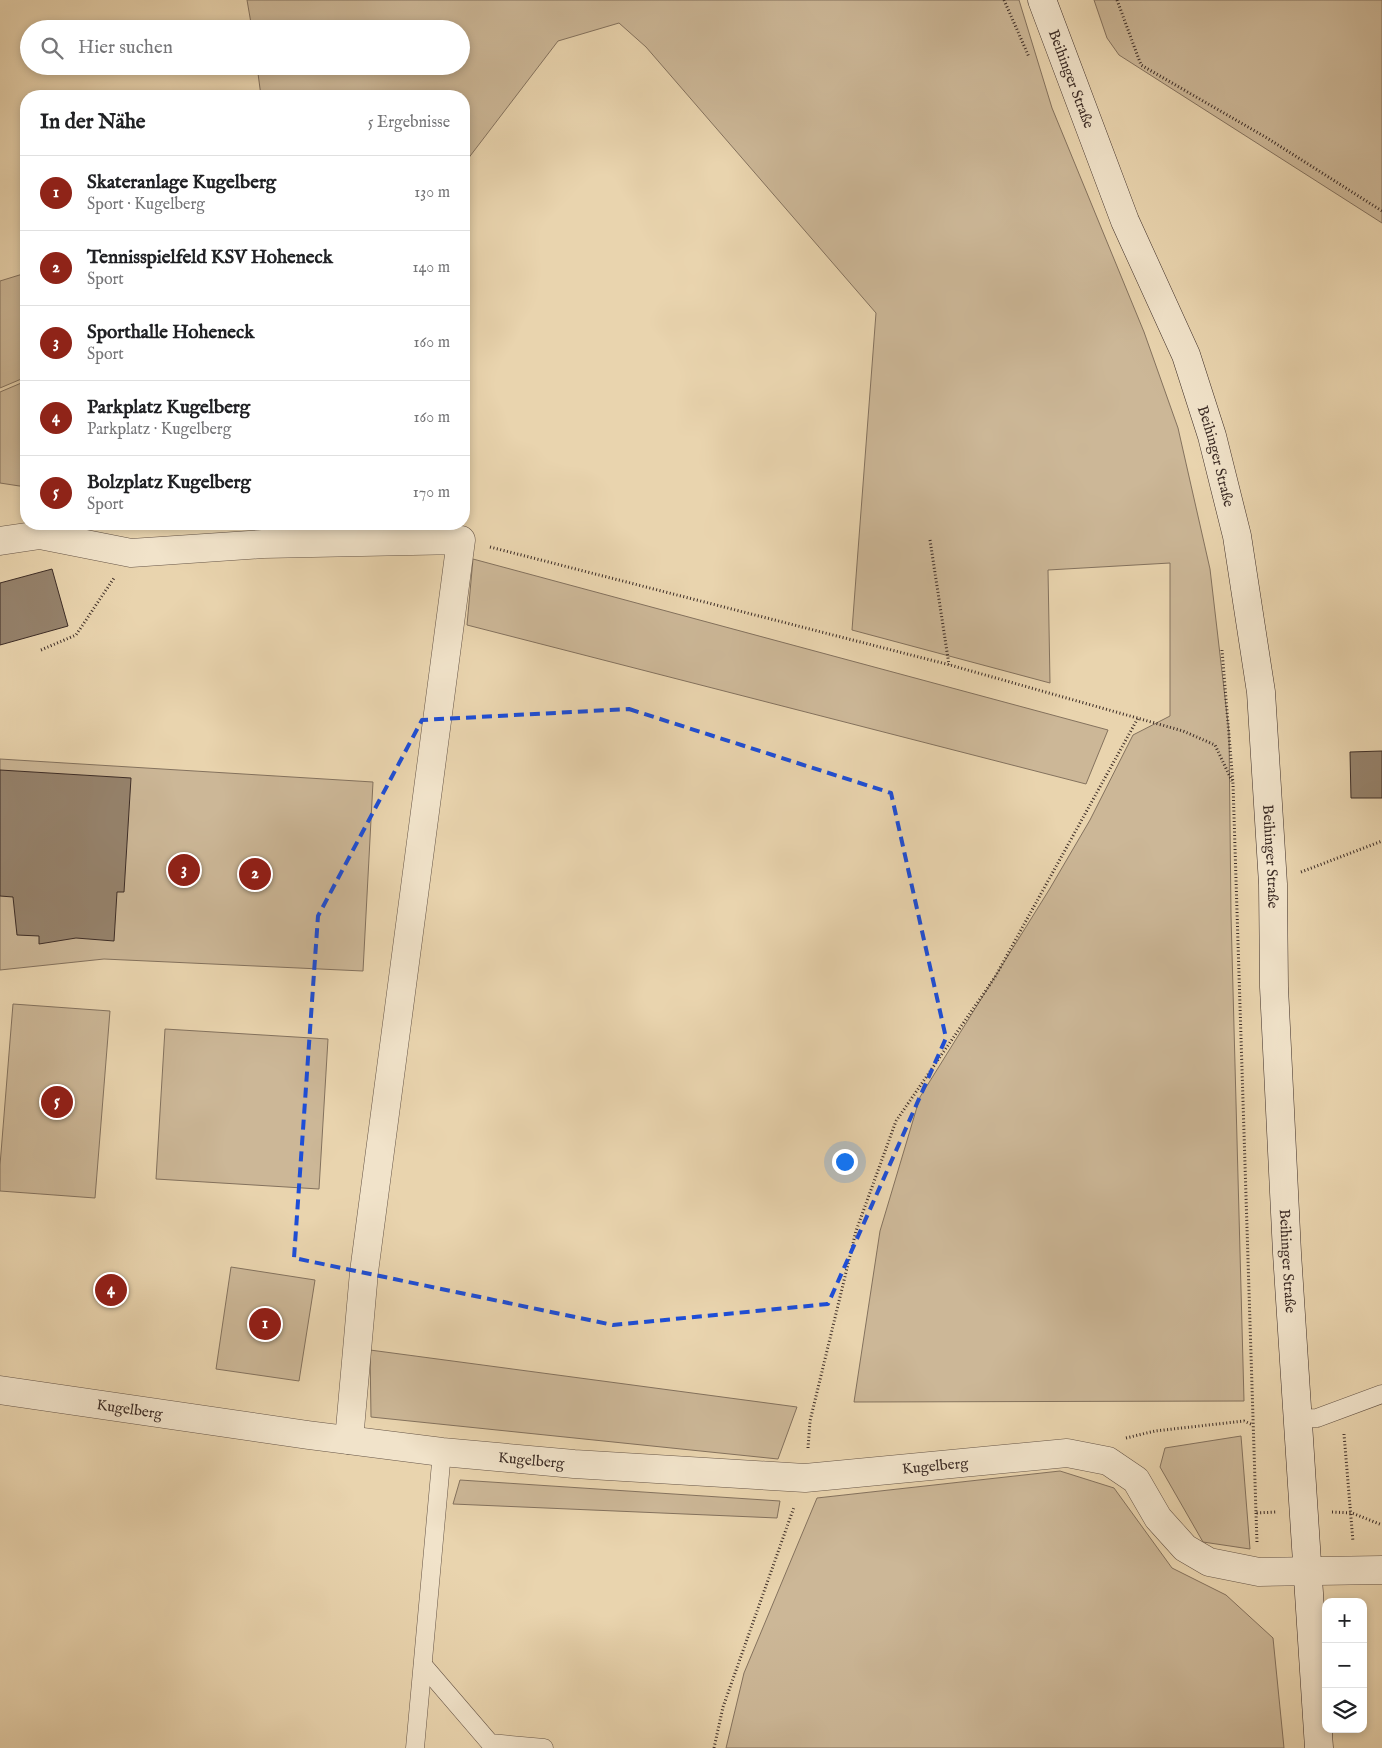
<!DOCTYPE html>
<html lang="de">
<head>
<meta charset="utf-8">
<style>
  body { margin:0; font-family:"IM FELL English",serif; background:#f2f2f2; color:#202124 }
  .controls { position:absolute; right:15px; bottom:15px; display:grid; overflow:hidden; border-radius:10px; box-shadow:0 2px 8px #0003 }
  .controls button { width:45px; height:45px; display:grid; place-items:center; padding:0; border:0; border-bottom:1px solid #e0e0e0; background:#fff; color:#202124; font:25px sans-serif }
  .you { position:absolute; left:844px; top:1161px; width:18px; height:18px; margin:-12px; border:4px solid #fff; border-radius:50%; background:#1a73e8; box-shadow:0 0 0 8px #1a73e833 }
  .badge { display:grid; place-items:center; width:32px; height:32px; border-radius:50%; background:#8f2418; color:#fff; font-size:16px; font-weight:700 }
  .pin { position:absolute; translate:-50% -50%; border:2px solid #fff; box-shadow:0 1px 5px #0006 }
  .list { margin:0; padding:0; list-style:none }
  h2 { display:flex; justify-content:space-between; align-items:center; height:65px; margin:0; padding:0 20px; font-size:21px }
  h2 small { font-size:16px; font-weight:400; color:#757577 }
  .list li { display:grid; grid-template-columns:32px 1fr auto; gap:15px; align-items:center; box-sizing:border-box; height:75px; padding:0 20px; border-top:1px solid #e0e0e0 }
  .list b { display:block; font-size:19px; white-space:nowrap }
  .list p { margin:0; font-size:16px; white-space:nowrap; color:#757577 }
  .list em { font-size:16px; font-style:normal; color:#757577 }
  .icon { flex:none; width:28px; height:28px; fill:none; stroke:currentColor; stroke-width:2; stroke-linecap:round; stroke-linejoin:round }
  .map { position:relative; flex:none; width:1382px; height:1748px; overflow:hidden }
  .search { position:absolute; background:#fff; box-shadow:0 2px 8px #0003; left:20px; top:20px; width:450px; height:55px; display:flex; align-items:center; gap:12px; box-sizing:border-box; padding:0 18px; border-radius:28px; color:#757577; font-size:19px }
  .panel { position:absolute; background:#fff; box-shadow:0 2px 8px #0003; left:20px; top:90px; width:450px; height:440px; border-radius:20px }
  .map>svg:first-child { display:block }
  .green { fill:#ccb797; stroke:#84725e }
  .building { fill:#96836d; stroke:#3c2c26 }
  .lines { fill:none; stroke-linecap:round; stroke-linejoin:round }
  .lane-casing { stroke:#675648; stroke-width:19 }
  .street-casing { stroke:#675648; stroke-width:29 }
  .secondary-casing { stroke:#3c2c26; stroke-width:29 }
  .path { stroke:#3c2c26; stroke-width:3; stroke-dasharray:1 2.5; stroke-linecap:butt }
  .lane { stroke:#f1e3ca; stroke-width:18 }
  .street { stroke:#f1e3ca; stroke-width:28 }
  .secondary { stroke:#f1e3ca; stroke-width:28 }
  .marked { fill:none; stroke:#1d4ed8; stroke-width:4; stroke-dasharray:10 6; stroke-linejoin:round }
  .labels { text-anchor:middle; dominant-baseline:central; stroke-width:4; stroke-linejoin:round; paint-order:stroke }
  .street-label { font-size:15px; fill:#3c2c26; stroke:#f1e3ca }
</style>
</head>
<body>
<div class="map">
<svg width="1382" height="1748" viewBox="0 0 1382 1748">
  <rect width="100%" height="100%" fill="#e9d4ae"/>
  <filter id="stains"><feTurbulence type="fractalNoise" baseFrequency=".004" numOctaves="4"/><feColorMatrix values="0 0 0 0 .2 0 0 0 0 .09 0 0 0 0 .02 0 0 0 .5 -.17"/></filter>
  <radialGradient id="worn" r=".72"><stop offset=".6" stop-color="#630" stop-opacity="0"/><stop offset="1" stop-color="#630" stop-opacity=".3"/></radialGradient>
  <g class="green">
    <path d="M247,0h772l33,108 92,224 34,96 32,141 19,163 2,183 13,486 -390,1 26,-171 40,-134 129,-207 41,-70 43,-85 37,-19v-153l-122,7 2,113 -198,-53 24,-317 -230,-266 -27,-24 -61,18 -94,123v-68h-203l-4,-30h204v-37h-209z"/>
    <path d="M1094,0h288v223l-263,-168 -12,-17z"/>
    <path d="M26,273v104l-26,11v-107z"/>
    <path d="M26,381v106l-26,-4v-91z"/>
    <path d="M473,559l635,171 -22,54 -619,-159z"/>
    <path d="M0,759l373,23 -10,189 -259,-12 -104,11z"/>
    <path d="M13,1004l97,7 -15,187 -95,-7v-26z"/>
    <path d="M165,1029l163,10 -9,150 -163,-10z"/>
    <path d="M231,1267l84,13 -16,101 -83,-12z"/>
    <path d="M370,1350l427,57 -19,52 -407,-42z"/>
    <path d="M1241,1436l9,113 -47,-7 -43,-75 5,-19z"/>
    <path d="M1060,1471l54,17 58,80 54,27 47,43 11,110h-558l18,-75 73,-175z"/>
    <path d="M460,1480l320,21 -3,17 -324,-14z"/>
  </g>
  <g class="building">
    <path d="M52,569l16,57 -68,19v-62z"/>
    <path d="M1382,751v47h-31l-1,-46z"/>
    <path d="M0,770l131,8 -7,114h-7l-3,49 -38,-3 -37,6v-8l-22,-1 -4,-38 -13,-1z"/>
  </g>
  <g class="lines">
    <defs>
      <g id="lane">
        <path d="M1298,1419l19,-1 65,-24"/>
        <path d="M423,1665l67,78 54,5"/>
        <path d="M415,1748l27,-296"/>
      </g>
      <g id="street">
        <path d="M0,541l40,-6 91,18 132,-9 198,-4 -97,732 -15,168"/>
        <path id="s1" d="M0,1390l308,45 134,17 132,12 231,14 262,-25 41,8 28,19 22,38 27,30 24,14 50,10 123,-2"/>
      </g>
      <g id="secondary">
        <path id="s2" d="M1042,0l83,221 61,134 26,81 25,100 24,156 12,192 1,103 13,266 32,495"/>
      </g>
    </defs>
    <use href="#lane" class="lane-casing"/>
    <use href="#street" class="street-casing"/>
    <use href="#secondary" class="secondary-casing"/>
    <g class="path">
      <path d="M1004,0l25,57"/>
      <path d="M1117,0l24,65 126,73 115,73"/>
      <path d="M930,540l19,125"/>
      <path d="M490,547l460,118 233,66 32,14 17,36"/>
      <path d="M41,650l35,-15 38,-57"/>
      <path d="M1222,650l11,134 23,729 20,-1"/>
      <path d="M1301,872l81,-31"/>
      <path d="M1344,1434l9,108"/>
      <path d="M1126,1438l29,-7 89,-10 9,4"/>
      <path d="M808,1448l2,-27 46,-190 40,-110 99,-144 143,-259"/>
      <path d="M1332,1512l20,1 30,12"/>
      <path d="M1256,1513l1,30"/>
      <path d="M714,1748l9,-41 71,-200"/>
    </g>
    <use href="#lane" class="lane"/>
    <use href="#street" class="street"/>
    <use href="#secondary" class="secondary"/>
  </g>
  <path class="marked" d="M629,709l262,84 55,245 -118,266 -215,21 -319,-67 24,-342 104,-196z"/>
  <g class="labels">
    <g class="street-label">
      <text stroke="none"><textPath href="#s2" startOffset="84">Beihinger Straße</textPath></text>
      <text stroke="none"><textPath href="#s2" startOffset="489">Beihinger Straße</textPath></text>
      <text stroke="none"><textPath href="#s2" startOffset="894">Beihinger Straße</textPath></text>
      <text stroke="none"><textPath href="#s2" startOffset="1299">Beihinger Straße</textPath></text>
      <text stroke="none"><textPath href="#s1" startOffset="131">Kugelberg</textPath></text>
      <text stroke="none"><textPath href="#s1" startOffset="536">Kugelberg</textPath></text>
      <text stroke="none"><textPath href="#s1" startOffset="941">Kugelberg</textPath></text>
    </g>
  </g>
  <rect width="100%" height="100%" filter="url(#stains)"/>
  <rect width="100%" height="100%" fill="url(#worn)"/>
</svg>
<div class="controls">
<button>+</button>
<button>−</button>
<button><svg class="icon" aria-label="layers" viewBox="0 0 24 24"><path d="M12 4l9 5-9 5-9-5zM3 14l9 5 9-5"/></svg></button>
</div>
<div class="you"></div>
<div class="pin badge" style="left:265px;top:1324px">1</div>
<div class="pin badge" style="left:255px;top:874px">2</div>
<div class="pin badge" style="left:184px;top:870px">3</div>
<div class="pin badge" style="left:111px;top:1290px">4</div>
<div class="pin badge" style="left:57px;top:1102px">5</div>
<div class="search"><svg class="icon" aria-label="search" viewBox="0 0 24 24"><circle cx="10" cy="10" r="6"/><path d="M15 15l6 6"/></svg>Hier suchen</div>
<section class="panel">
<h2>In der Nähe<small>5 Ergebnisse</small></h2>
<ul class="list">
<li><span class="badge">1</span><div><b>Skateranlage Kugelberg</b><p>Sport · Kugelberg</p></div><em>130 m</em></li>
<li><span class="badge">2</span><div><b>Tennisspielfeld KSV Hoheneck</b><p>Sport</p></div><em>140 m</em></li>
<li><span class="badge">3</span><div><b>Sporthalle Hoheneck</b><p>Sport</p></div><em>160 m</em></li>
<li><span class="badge">4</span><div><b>Parkplatz Kugelberg</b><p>Parkplatz · Kugelberg</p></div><em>160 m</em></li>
<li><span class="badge">5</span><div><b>Bolzplatz Kugelberg</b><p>Sport</p></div><em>170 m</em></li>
</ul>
</section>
</div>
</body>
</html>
